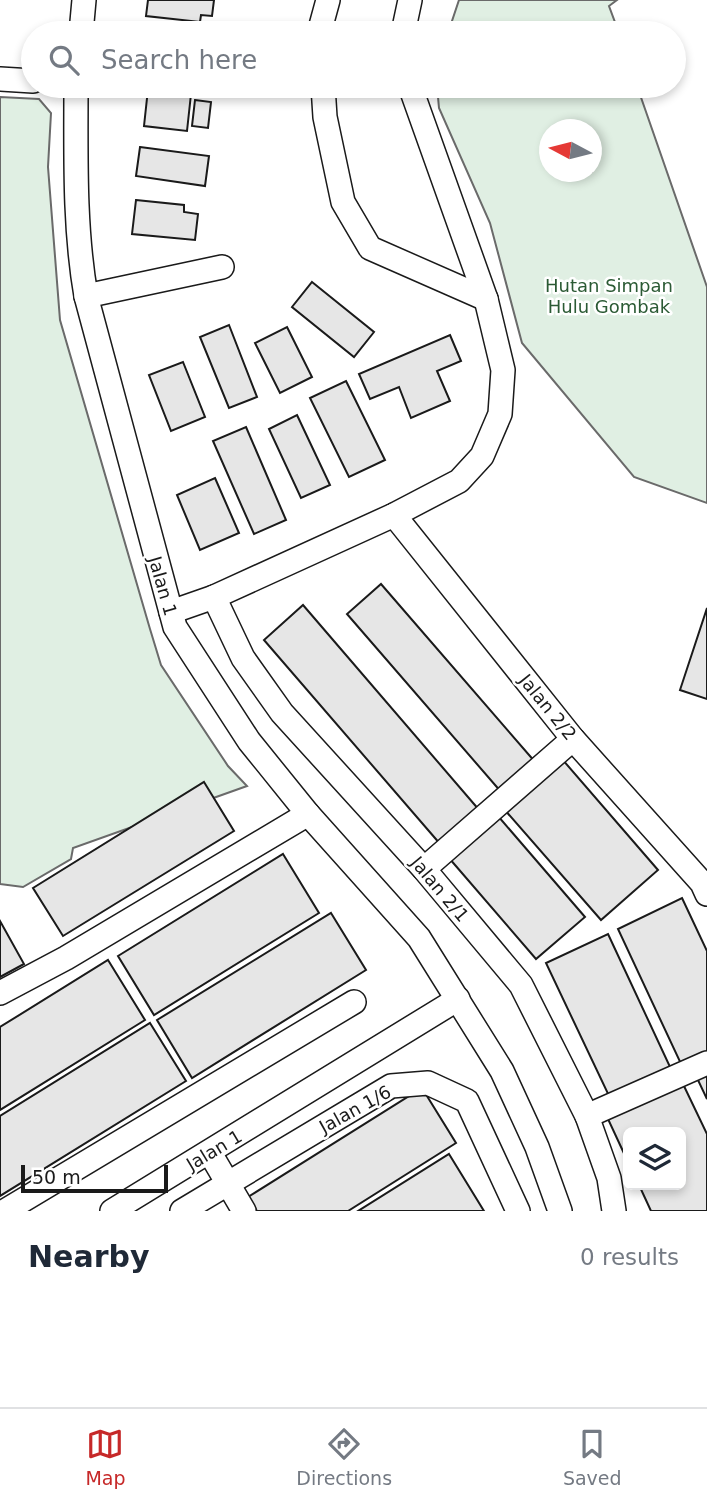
<!DOCTYPE html>
<html lang="en">
<head>
<meta charset="utf-8">
<style>
  body { margin:0; font-family:"DejaVu Sans",sans-serif; background:#f6f6f7; color:#1f2937 }
  .controls { position:absolute; right:21px; bottom:21px; display:grid; overflow:hidden; border-radius:10px; box-shadow:0 4px 10px #0003 }
  .controls button { width:63px; height:63px; display:grid; place-items:center; padding:0; border:0; border-bottom:2px solid #e0e1e3; background:#fff; color:#1f2937; font:35px sans-serif }
  .compass { position:absolute; left:539px; top:119px; width:63px; height:63px; border-radius:50%; background:#fff; box-shadow:0 4px 10px #0003; rotate:277deg }
  .scale { position:absolute; left:21px; bottom:18px; width:147px; box-sizing:border-box; padding-left:7px; border:4px solid #1a1a1a; border-top:0; font-size:19px; line-height:24px; white-space:nowrap; color:#1a1a1a; -webkit-text-stroke:5px #fff; paint-order:stroke }
  .list { margin:0; padding:0; list-style:none }
  h2 { display:flex; justify-content:space-between; align-items:center; height:91px; margin:0; padding:0 28px; font-size:30px }
  h2 small { font-size:23px; font-weight:400; color:#747a83 }
  .icon { flex:none; width:38px; height:38px; fill:none; stroke:currentColor; stroke-width:2; stroke-linecap:round; stroke-linejoin:round }
  .map { position:relative; flex:none; width:707px; height:1211px; overflow:hidden }
  .search { position:absolute; background:#fff; box-shadow:0 4px 10px #0003; left:21px; right:21px; top:21px; height:77px; display:flex; align-items:center; gap:18px; box-sizing:border-box; padding:0 24px; border-radius:38px; color:#747a83; font-size:26px }
  .sheet { height:196px; background:#fff }
  nav { display:flex; justify-content:space-around; align-items:center; box-sizing:border-box; height:98px; border-top:2px solid #e0e1e3; background:#fff; font-size:19px; color:#747a83 }
  nav a { display:grid; justify-items:center; gap:4px }
  nav .on { color:#c62828 }
  .map>svg:first-child { display:block }
  .green { fill:#e0efe3; stroke:#6a6a6a; stroke-width:2; fill-rule:evenodd }
  .building { fill:#e6e6e6; stroke:#1a1a1a; stroke-width:2 }
  .lines { fill:none; stroke-linecap:round; stroke-linejoin:round }
  .minor-casing { stroke:#1a1a1a; stroke-width:26 }
  .minor { stroke:#fff; stroke-width:23 }
  .labels { text-anchor:middle; dominant-baseline:central; stroke-width:5; stroke-linejoin:round; paint-order:stroke }
  .park-label { font-size:18px; fill:#2b5a34; stroke:#fff }
  .street-label { font-size:18px; fill:#1a1a1a; stroke:#fff }
</style>
</head>
<body>
<div class="map">
<svg width="707" height="1211" viewBox="0 0 707 1211">
  <rect width="100%" height="100%" fill="#fff"/>
  <g class="green">
    <path d="M459,0h158l-8,6 10,27h-171z"/>
    <path d="M437,86h200l70,201v216l-73,-26 -112,-134 -32,-120 -51,-115zM550,130h42v42h-42z"/>
    <path d="M0,97l39,2 12,14 -3,54 12,153 90,309 11,36 67,101 19,20 -174,62 -2,11 -48,28 -23,-3z"/>
  </g>
  <g class="building">
    <path d="M148,0h66l-2,16 -11,-1 -1,7 -54,-6z"/>
    <path d="M148,89l43,5 -4,37 -43,-5z"/>
    <path d="M195,100l16,2 -3,26 -16,-2z"/>
    <path d="M140,147l69,9 -4,30 -69,-10z"/>
    <path d="M136,200l48,5v7l14,2 -3,26 -63,-6z"/>
    <path d="M312,282l62,50 -20,25 -62,-50z"/>
    <path d="M229,325l28,72 -28,11 -29,-71z"/>
    <path d="M287,327l25,50 -32,16 -25,-50z"/>
    <path d="M450,335l11,26 -24,10 13,30 -39,17 -12,-31 -29,12 -11,-25z"/>
    <path d="M183,362l22,55 -34,14 -22,-56z"/>
    <path d="M346,381l39,79 -36,17 -39,-79z"/>
    <path d="M297,415l33,70 -29,13 -32,-69z"/>
    <path d="M246,427l40,93 -32,14 -41,-93z"/>
    <path d="M215,478l24,55 -39,17 -23,-55z"/>
    <path d="M381,584l155,179 -34,30 -155,-179z"/>
    <path d="M303,605l177,206 -39,34 -177,-205z"/>
    <path d="M707,608v91l-27,-9z"/>
    <path d="M562,759l96,111 -57,50 -97,-111z"/>
    <path d="M204,782l30,49 -171,105 -30,-48z"/>
    <path d="M498,816l87,101 -49,42 -87,-101z"/>
    <path d="M283,854l36,59 -165,102 -36,-59z"/>
    <path d="M682,898l25,53v103l-25,12 -64,-137z"/>
    <path d="M331,913l35,57 -174,108 -35,-58z"/>
    <path d="M0,921l24,43 -24,13z"/>
    <path d="M608,934l63,135 -61,29 -64,-135z"/>
    <path d="M108,960l37,60 -145,90v-83z"/>
    <path d="M150,1023l36,58 -186,115v-80z"/>
    <path d="M707,1073v26l-10,-21z"/>
    <path d="M683,1084l24,50v77h-56l-12,-26h42v-53h-53v30l-20,-43z"/>
    <path d="M422,1088l34,55 -108,68h-91l-9,-14z"/>
    <path d="M449,1154l35,57h-126z"/>
  </g>
  <g class="lines">
    <defs>
      <g id="minor">
        <path d="M81,33l3,-33"/>
        <path d="M319,33l9,-33"/>
        <path d="M403,33l7,-33"/>
        <path d="M0,79l33,2"/>
        <path d="M76,86c0,70 -2,141 10,210l89,331 74,114 59,73 111,124 83,133 35,76 23,64"/>
        <path d="M323,86l2,31 18,85 27,46 116,51"/>
        <path d="M86,296l136,-29"/>
        <path d="M394,515l179,224 129,144 5,11"/>
        <path d="M214,597l29,61 39,55 142,156 97,116 66,131 22,62 5,33"/>
        <path d="M171,612l43,-15 180,-82 65,-34 23,-25 18,-42 3,-44 -17,-71 -76,-213"/>
        <path d="M424,869l149,-130"/>
        <path d="M0,993l66,-35 242,-144"/>
        <path d="M587,1116l120,-53"/>
        <path d="M210,1153l34,58"/>
        <path d="M5,1211l349,-209"/>
        <path d="M112,1211l346,-212"/>
        <path d="M182,1211l209,-125 37,-3 39,18 51,110"/>
      </g>
    </defs>
    <use href="#minor" class="minor-casing"/>
    <use href="#minor" class="minor"/>
  </g>
  <g class="labels">
    <g class="park-label">
      <text x="609" y="285">Hutan Simpan<tspan x="609" dy="21">Hulu Gombak</tspan></text>
    </g>
    <g class="street-label">
      <text transform="translate(163 586) rotate(74)">Jalan 1</text>
      <text transform="translate(548 707) rotate(51)">Jalan 2/2</text>
      <text transform="translate(440 889) rotate(50)">Jalan 2/1</text>
      <text transform="translate(355 1109) rotate(-29)">Jalan 1/6</text>
      <text transform="translate(214 1150) rotate(-31)">Jalan 1</text>
    </g>
  </g>
</svg>
<div class="controls">
<button><svg class="icon" aria-label="layers" viewBox="0 0 24 24"><path d="M12 4l9 5-9 5-9-5zM3 14l9 5 9-5"/></svg></button>
</div>
<svg class="compass" viewBox="-18 -18 36 36"><path d="M0-13l5 13h-10z" fill="#e53935"/><path d="M0 13l5-13h-10z" fill="#747a83"/></svg>
<div class="scale">50 m</div>
<div class="search"><svg class="icon" aria-label="search" viewBox="0 0 24 24"><circle cx="10" cy="10" r="6"/><path d="M15 15l6 6"/></svg>Search here</div>
</div>
<section class="sheet">
<h2>Nearby<small>0 results</small></h2>
<ul class="list">
</ul>
</section>
<nav>
<a class="on"><svg class="icon" aria-label="map" viewBox="0 0 24 24"><path d="M3 6l6-2 6 2 6-2v14l-6 2-6-2-6 2zM9 4v14M15 6v14"/></svg>Map</a>
<a><svg class="icon" aria-label="directions" viewBox="0 0 24 24"><path d="M12 3l9 9-9 9-9-9zM9 14v-3h6M13 9l2 2-2 2"/></svg>Directions</a>
<a><svg class="icon" aria-label="saved" viewBox="0 0 24 24"><path d="M7 4h10v16l-5-4-5 4z"/></svg>Saved</a>
</nav>
</body>
</html>
